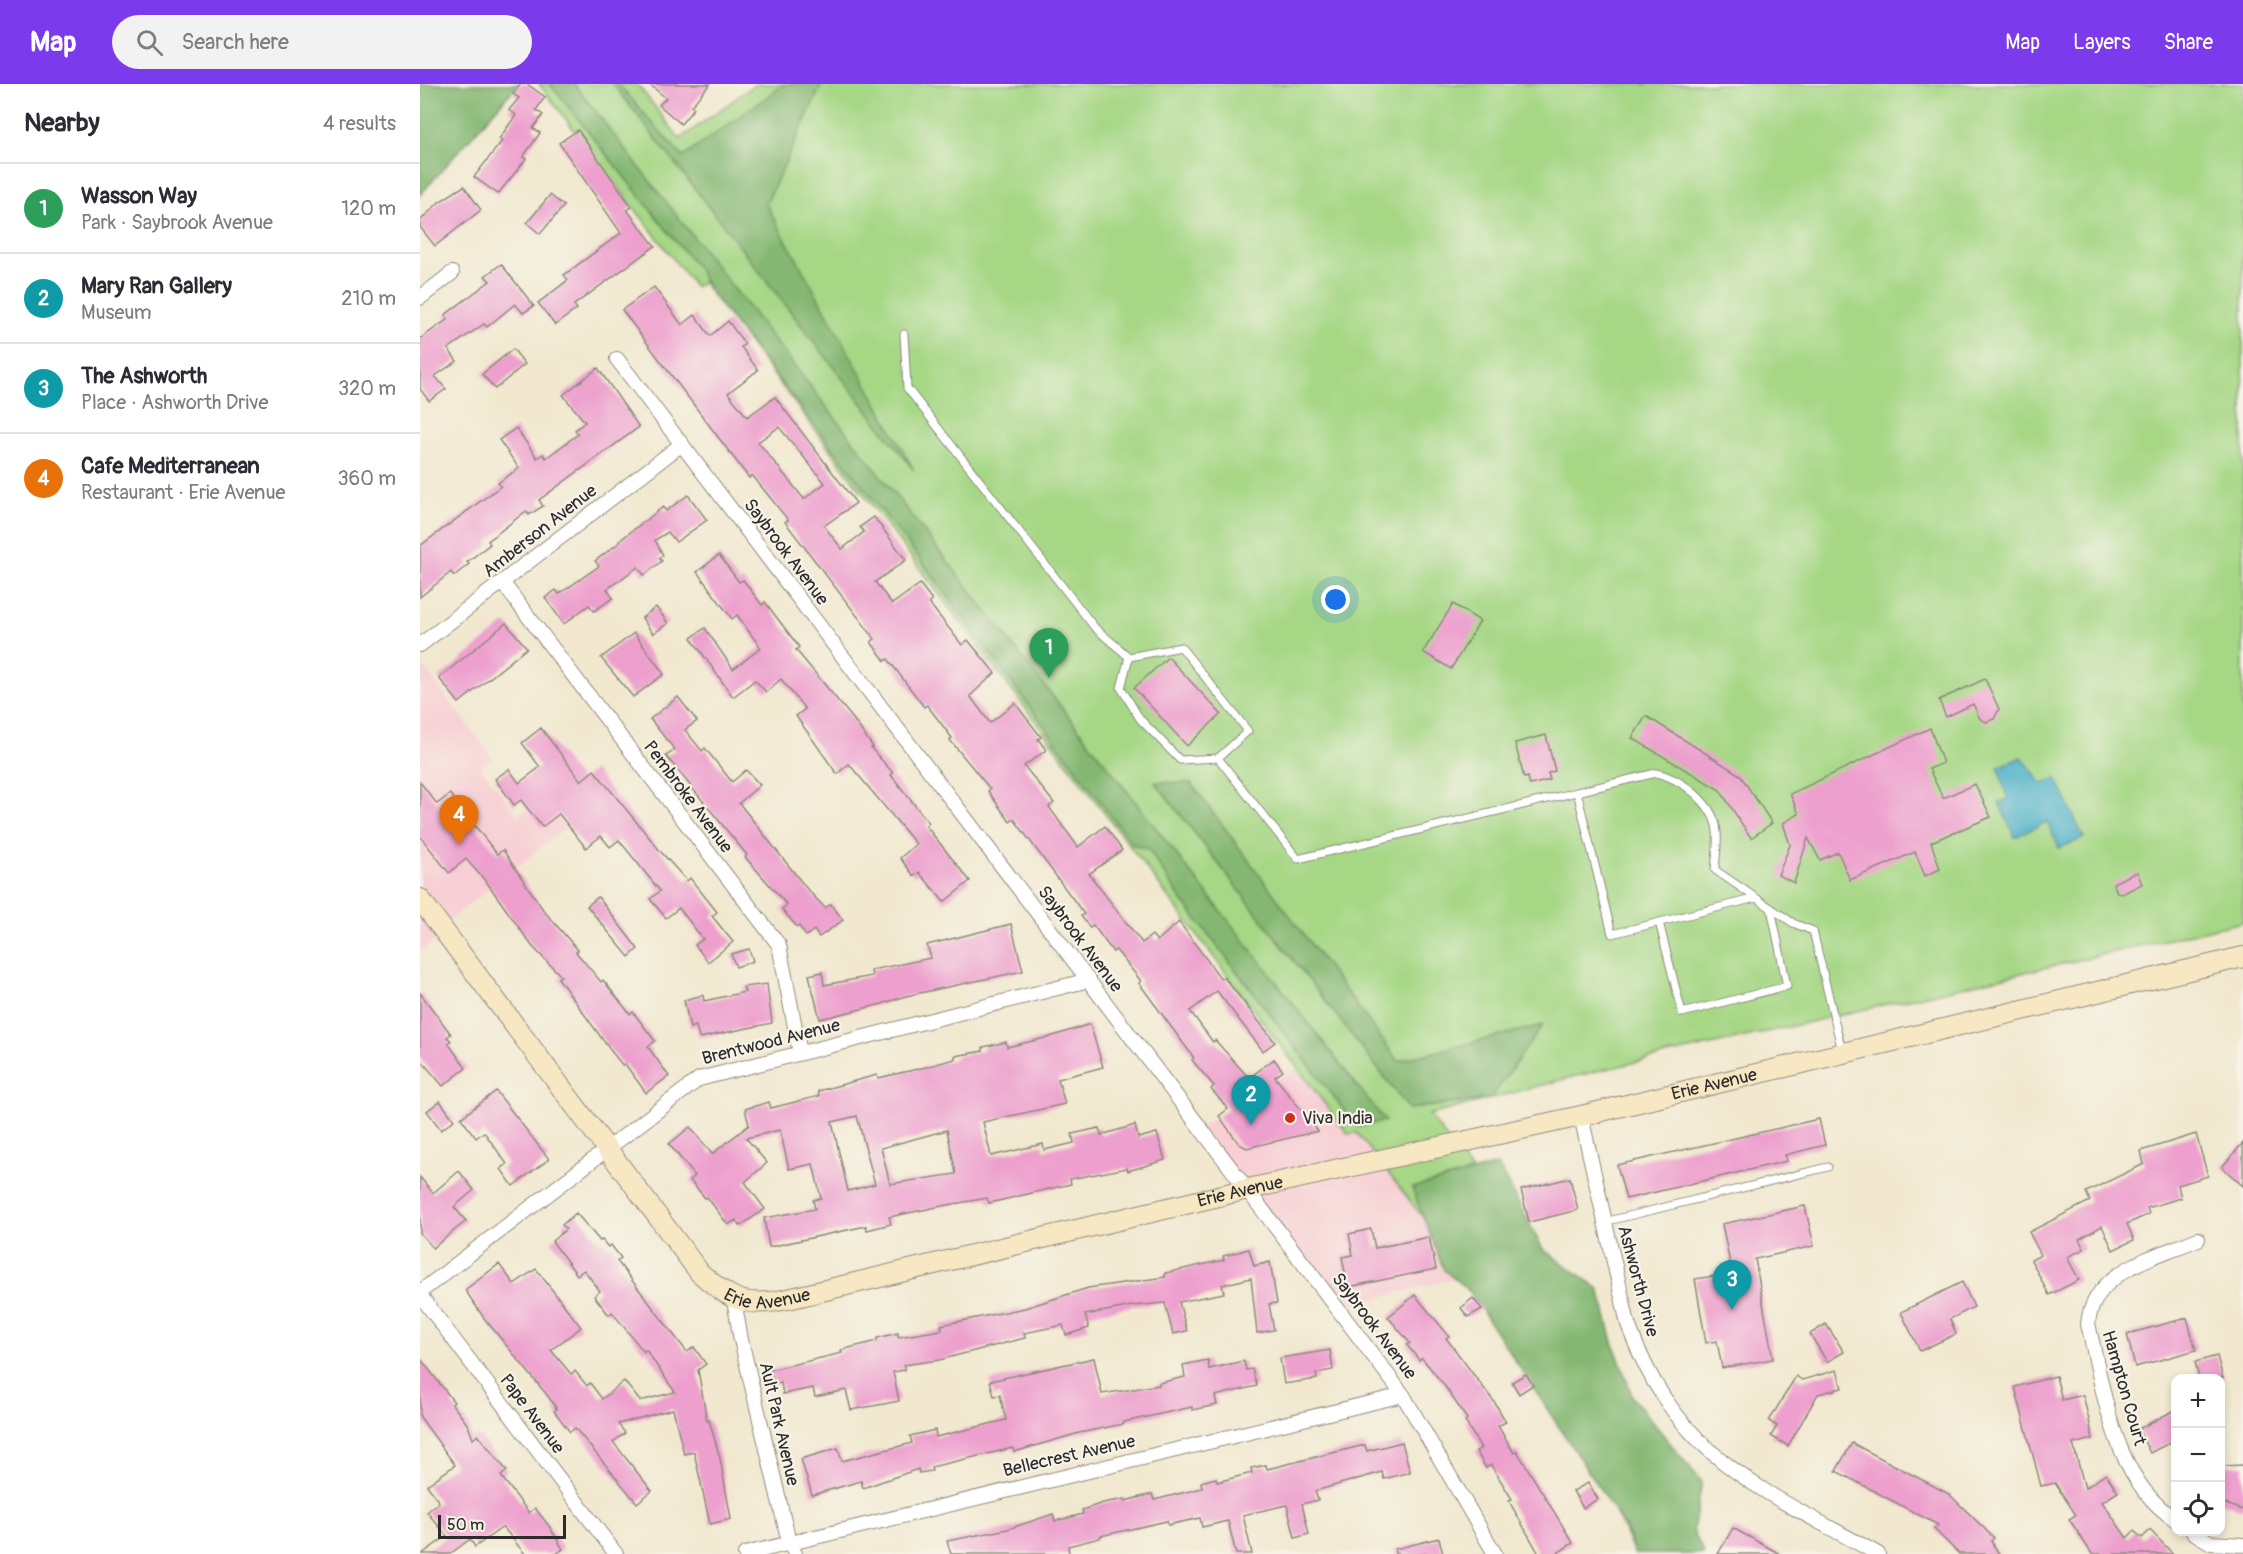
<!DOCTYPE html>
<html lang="en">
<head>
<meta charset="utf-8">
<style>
  body { margin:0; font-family:Pangolin,sans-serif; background:#f2f2f3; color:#2b2b33 }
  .controls { position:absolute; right:18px; bottom:18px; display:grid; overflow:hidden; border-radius:12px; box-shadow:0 3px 9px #0003 }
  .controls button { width:54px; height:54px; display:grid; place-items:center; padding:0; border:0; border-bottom:2px solid #e1e1e2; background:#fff; color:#2b2b33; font:30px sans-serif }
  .scale { position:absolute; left:18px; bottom:15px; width:128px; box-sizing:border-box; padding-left:6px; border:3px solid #2b2b2b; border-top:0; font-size:16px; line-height:21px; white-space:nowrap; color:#2b2b2b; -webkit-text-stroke:4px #f7f3e8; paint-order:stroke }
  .you { position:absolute; left:916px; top:516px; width:21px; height:21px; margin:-15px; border:4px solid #fff; border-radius:50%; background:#1a73e8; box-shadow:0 0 0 9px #1a73e833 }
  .badge { display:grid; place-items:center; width:39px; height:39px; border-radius:50%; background:#7c3aed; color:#fff; font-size:20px; font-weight:700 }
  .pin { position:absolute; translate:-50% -50px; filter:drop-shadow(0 2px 3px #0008) }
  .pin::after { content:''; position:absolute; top:32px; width:21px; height:18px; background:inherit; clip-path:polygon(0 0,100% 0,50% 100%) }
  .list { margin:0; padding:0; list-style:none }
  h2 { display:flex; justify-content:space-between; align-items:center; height:78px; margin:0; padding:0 24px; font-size:26px }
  h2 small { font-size:20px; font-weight:400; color:#7c7c81 }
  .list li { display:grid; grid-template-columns:39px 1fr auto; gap:18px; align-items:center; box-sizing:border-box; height:90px; padding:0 24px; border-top:2px solid #e1e1e2 }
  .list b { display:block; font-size:22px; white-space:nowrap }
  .list p { margin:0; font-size:20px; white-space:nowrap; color:#7c7c81 }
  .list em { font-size:20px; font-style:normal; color:#7c7c81 }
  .icon { flex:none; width:33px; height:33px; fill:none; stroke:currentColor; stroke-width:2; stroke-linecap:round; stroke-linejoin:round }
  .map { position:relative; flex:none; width:1823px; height:1470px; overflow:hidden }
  header { display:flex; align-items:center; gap:36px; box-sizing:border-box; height:84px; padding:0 30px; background:#7c3aed; color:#fff }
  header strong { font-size:28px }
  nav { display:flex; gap:33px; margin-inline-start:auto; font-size:21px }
  .search { width:420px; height:54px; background:#f2f2f3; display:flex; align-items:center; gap:15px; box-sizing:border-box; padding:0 21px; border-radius:33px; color:#7c7c81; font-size:22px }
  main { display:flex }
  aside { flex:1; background:#fff }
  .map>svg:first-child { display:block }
  .built { fill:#f7cfd4 }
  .green { fill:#a6d785; stroke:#688158; stroke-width:1.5 }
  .forest { fill:#84b872; stroke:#58724e; stroke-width:1.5 }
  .water { fill:#4ab0c9; stroke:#3a6e7a; stroke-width:1.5 }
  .building { fill:#ed9fcd; fill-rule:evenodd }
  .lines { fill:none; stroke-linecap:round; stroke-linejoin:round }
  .lane-casing { stroke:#8e8a7d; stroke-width:9 }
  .street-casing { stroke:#8e8a7d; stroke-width:16 }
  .secondary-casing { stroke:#8e8a7d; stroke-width:22 }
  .lane { stroke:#fff; stroke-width:7 }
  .street { stroke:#fff; stroke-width:14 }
  .secondary { stroke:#f7e8c3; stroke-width:20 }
  .poi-dot { fill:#c8321e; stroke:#f7f3e8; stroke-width:2 }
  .labels { text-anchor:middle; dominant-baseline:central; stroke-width:4.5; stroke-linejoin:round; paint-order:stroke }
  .street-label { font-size:18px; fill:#2b2b2b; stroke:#f7f3e8 }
  .poi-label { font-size:18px; fill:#2b2b2b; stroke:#f7f3e8; text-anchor:start }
</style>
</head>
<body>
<header>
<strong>Map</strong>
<div class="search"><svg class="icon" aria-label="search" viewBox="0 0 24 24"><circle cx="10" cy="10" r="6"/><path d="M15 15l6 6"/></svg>Search here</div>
<nav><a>Map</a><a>Layers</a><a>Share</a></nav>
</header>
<main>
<aside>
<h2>Nearby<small>4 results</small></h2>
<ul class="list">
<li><span class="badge" style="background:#2e9e5b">1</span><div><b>Wasson Way</b><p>Park · Saybrook Avenue</p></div><em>120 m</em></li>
<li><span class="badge" style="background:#0f9aa8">2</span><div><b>Mary Ran Gallery</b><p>Museum</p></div><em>210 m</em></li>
<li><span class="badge" style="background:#0f9aa8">3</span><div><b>The Ashworth</b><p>Place · Ashworth Drive</p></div><em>320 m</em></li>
<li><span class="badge" style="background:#e8710a">4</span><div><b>Cafe Mediterranean</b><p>Restaurant · Erie Avenue</p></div><em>360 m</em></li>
</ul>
</aside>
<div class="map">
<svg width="1823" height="1470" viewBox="0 0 1823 1470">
  <rect width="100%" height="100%" fill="#f7f3e8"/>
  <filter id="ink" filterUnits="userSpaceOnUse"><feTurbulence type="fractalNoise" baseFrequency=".0167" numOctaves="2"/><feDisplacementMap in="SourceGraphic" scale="12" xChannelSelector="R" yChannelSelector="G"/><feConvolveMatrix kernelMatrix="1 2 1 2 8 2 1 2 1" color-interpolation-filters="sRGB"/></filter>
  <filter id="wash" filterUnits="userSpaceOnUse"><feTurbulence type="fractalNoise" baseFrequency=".008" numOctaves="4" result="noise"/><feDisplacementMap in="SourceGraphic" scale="24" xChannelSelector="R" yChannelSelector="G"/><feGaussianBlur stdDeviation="1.35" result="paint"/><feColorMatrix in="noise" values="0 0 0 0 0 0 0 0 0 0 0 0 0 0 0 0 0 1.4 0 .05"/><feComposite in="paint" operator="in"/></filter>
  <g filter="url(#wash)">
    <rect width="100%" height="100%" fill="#f1e8cf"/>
    <g class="built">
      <path d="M0,578l73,96 -12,10 37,47 25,-19 24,31 -129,102 4,5 -22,19z"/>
      <path d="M878,985l50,65 9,-2 112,143 -132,33 -136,-181 49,-34z"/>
    </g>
    <path class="green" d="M119,0h98l43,55 76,-55h1487v838l-667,154 -147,39 106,139 100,300 -24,-51 -158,-247 -96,-123 -9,1 -14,-18 -631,-834 -8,5z"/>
    <g class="forest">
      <path d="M0,0h98l-98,111z"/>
      <path d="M130,0h24l811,1037 -28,6 -176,-228 -33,-50 -16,-5 -207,-278 -215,-274 -12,-23z"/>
      <path d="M193,0h5l65,73 102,-73h37l-56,120 148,266z"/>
      <path d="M735,698l36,1 207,278 145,-36 -53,74 -81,10z"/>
      <path d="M1078,1081l45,84 56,40 14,53 20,56 69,84 -9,48 11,24h-70l-9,-27 -155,-235 -26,-22 -32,-82z"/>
    </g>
    <path class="water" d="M1602,673l20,27 14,-6 28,60 -25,10 -12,-26 -32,15 -16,-34 9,-4 -10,-32z"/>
    <g id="blocks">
      <g class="building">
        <path d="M101,0h6l18,13 -9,13 7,5 -10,13 7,5 -17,24 3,2 -28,35 -24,-17 28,-36 -3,-2 17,-24 -7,-5 10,-12 -6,-4z"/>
        <path d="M229,0h61l-19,22 3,2 -13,16 -22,-19 7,-7z"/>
        <path d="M158,46l54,77 -5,3 28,36 -81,59 3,4 -22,16 -17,-22 30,-23 -4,-5 57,-42 -62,-90z"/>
        <path d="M44,102l17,24 -46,36 -15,-19v-6l19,-19z"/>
        <path d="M130,111l14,11 -24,28 -13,-11z"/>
        <path d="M81,180l33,42 -11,7 -8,-9 -28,23 -3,-3 -36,25 9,12 -22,15 11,13 -17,12 -9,-12v-50l28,-20 -3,-4 45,-34 -5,-5z"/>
        <path d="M234,203l28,38 13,-10 15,21 18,-15 17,23 -4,3 17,23 -30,23 19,24 28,-20 81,106 -32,23 18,23 22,-17 -4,-5 14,-10 32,43 -31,22 17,22 28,-20 12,16 -3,3 33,42 6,-5 27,33 -25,23 20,27 25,-20 26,34 -3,2 8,11 -22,16 30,37 -5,4 29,40 27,-21 17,24 -33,24 53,69 10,-8 5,6 22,-19 42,57 3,-2 51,65 -12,9 -46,-60 -27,20 23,31 2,-2 34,38 25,-19 9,12 -8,6 43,54 -71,17 -8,-4 -20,-28 9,-7 -17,-20 3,-3 -22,-26 2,-2 -55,-75 2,-2 -25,-31 -3,2 -20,-27 -3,3 -9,-12 3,-2 -70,-95 -4,3 -22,-31 2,-2 -40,-49 2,-2 -25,-33 -3,2 -36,-48 -3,2 -14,-19 4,-3 -90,-117 3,-2 -36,-45 -3,3 -9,-12 -118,-156zM359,343l46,56 -21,16 -46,-57z"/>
        <path d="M93,265l12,15 -30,25 -13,-15z"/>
        <path d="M178,284l41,59 -100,73 4,6 -14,9 -3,-4 -38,30 2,3 -23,18 2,2 -15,12 -3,-4 -31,25v-51l81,-60 -3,-3 21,-15 -20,-28 17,-12 21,30 6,-4 3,4 32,-24 -3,-4 10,-8 -22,-27z"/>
        <path d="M268,411l19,25 -31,22 -8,-10 -13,8 8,15 -4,3 3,3 -18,14 -6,-8 -31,22 6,9 -19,13 -5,-6 -25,19 -19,-26 11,-8 3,4 40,-28 -4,-5 25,-19 -1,-1 44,-34 3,4z"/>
        <path d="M299,471l20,27 4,-2 19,25 3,-3 34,45 -3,3 58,70 19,27 -2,1 22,25 -2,2 38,48 -3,3 44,55 -26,21 -25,-30 -5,4 -14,-18 16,-14 -67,-80 -12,10 -41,-58 9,-7 -24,-30 -15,13 -11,-12 -22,17 -42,-59 14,-10 28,41 28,-21 -24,-33 -5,4 -35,-47z"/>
        <path d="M1033,520l27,17 -29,48 -28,-17z"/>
        <path d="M236,523l12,16 -15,11 -11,-16z"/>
        <path d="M86,539l21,25 -68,55 -20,-25z"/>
        <path d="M214,549l30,41 -31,23 -32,-39z"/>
        <path d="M748,573l53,57 -34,32 -53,-58z"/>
        <path d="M1565,595l14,30 -5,10 -8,3 -6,-3 -7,-15 -27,13 -7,-17z"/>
        <path d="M258,613l19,24 -12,9 17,21 3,-3 27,34 14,-12 14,15 -21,18 68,86 18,19 6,-4 12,16 -24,17 -5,-7 -8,6 -7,-10 -2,1 -15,-18 5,-4 -42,-48 2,-2 -81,-99 9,-6 -25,-31z"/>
        <path d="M1226,632l94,59 32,48 -21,15 -31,-48 -88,-52z"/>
        <path d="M121,644l40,53 13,-11 67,82 26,29 3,-3 27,34 -5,4 21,26 -25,20 -13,-17 8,-6 -24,-31 -13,10 -16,-19 10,-8 -41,-51 -9,7 -9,-11 -15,12 -27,-34 -17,13 -21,-27 -7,5 -19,-26 14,-10 10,14 21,-16 -18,-24z"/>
        <path d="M1510,644l13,35 -14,6 14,29 32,-14 16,33 -60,25 9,27 -15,7 -10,-24 -65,28 -12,-28 -18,8 -12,-22 -14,45 -16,-8 12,-30 -7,-22 16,-9 -9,-20z"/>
        <path d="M1126,651l9,36 -7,2 2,7 -20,5 -2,-8 -4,1 -9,-35z"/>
        <path d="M0,698l17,22 13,-10 47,60 6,-4 41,61 34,39 -2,2 25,30 2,-2 27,34 3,-2 22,29 -7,6 21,29 -23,17 -21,-29 -2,2 -12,-15 -53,-73 3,-2 -29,-30 -44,-62 -22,-25 -17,14 -29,-37z"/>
        <path d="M1717,788l5,12 -20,10 -5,-2 -4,-9z"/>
        <path d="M178,813l40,52 -9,8 -42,-51z"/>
        <path d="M591,840l12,47 -117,25 -24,8 -62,15 -11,-44 13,-3 2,13 48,-9 -1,-6 60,-12 -4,-13z"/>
        <path d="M329,865l4,12 -17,6 -5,-13z"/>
        <path d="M347,900l5,39 -73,15 -3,-12 -6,2 -6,-28 19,-5 1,6 41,-9 -2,-5z"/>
        <path d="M0,909l31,41 -4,3 4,4 -3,2 18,25 -23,18 -23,-27z"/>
        <path d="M670,940l13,43 -45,12 7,25 -82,18 8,34 52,-12 1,6 30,-7 -2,-9 27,-6 2,7 34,-10 3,13 19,-5 8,27 -37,11 -1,-3 -57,11 1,5 -82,19 -2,-5 -45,8 -53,11 2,7 -24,6 -1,-4 -97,21 -5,-29 51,-9 -2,-9 8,-2 -8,-34 -24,5 -9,-39 -34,8 21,25 -22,19 20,27 -25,17 -4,-6 -8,5 -21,-28 -2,1 -15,-18 5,-4 -26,-32 21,-17 22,27 37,-29 -4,-16 24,-7 2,6 48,-12 -1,-5 59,-16 1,3 44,-10 33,-9v-3l28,-5v-4l23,-5 1,5 43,-10zM437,1032l18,68 -27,7 -16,-69zM527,1046l9,44 -66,10 -9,-36z"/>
        <path d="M76,1007l53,68 -36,27 -12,-17 6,-5 -23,-32 -8,6 -15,-20z"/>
        <path d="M20,1017l14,19 -13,10 -14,-19z"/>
        <path d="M1399,1035l6,26 -40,10 2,6 -161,38 -9,-34z"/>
        <path d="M1776,1050l12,42 -30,9 3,13 -34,10 2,6 -22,10 7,16 -21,10 -11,-24 -23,13 5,10 -17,8 12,23 -30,15 -18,-35 10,-5 -12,-23 61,-31 -4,-9 58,-28 -3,-13z"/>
        <path d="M1823,1059v43l-21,-19z"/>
        <path d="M39,1087l15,19 -20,17 12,14 -33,27 -13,-15v-56l13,16z"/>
        <path d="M1150,1094l8,32 -49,12 -8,-32z"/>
        <path d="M1385,1122l9,40 -59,13 18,100 -51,9 -5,-27 -11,2 -11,-64 37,-6 -10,-49z"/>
        <path d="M156,1129l24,28 2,-1 6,7 3,-2 10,13 -4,3 70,91 7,-5 12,17 -8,6 9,51 2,-1 11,38 11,61 -21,5 -16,-72 -10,2 -11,-45 -55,15 7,9 -12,9 39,49 -15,12 -62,-75 -5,4 -16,-21 3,-2 -10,-14 -63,-77 -19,-28 34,-26 15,20 22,-15 45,58 -30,23 20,24 4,-3 12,15 3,-3 12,16 22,-18 16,20 35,-9 -29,-42 -2,2 -32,-40 -3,3 -15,-19 6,-5 -16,-21 -7,5 -25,-34 14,-12 -4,-4z"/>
        <path d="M951,1145l4,19 54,-11 7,32 -88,18 -6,-30 11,-2 -4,-21z"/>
        <path d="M829,1165l5,17 16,-4 7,41 -8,1 5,26 -17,3 -6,-55 -29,7 2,8 -45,9 8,29 -14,3 -8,-31 -33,3 -47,9 4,13 -23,7 -3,-10 -39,8 1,5 -86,22 -35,5 1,5 -12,2 6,29 -15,3 -33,6 -5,-20 -31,7 -2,-9 -30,6 -2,-11 -7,1 -4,-14 72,-17 -1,-3 36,-9v-3l21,-5v4l44,-7 -1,-5 84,-17 63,-20 77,-11v-4l59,-13 -1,-4z"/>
        <path d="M1542,1198l12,25 -24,12 6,15 -36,17 -19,-39z"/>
        <path d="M995,1211l34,41 -3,2 49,65 11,19 -8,4 16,27 3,-2 56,92 -17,11h-17l-30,-53 3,-2 -21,-34 -5,3 -10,-17 5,-3 -16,-27 2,-2 -23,-34 -22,-27 -3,2 -12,-15 3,-2 -22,-26z"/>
        <path d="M1053,1214l9,11 -14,8 -7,-9z"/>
        <path d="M1767,1234l9,32 -61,17 -8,-33z"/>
        <path d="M1406,1240l18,28 -17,10 -17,-28z"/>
        <path d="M910,1266l3,20 -17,3 1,6 -33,5 -4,-26z"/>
        <path d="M1797,1272l6,22h-24l-4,-16z"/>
        <path d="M0,1274l34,44 -2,2 16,21 5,14 5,-4 29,36 -6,5 28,37 6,-5 14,18 14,23 -7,5h-31l-22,-27 -28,20 -5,-8 -20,15h-28l25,-18 -20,-24 12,-10 -12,-17 28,-20 -35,-48z"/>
        <path d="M674,1274l8,36 57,-9v-2l26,-6 -2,-12 25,-5 1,9 35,-8 2,9 6,-1 5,17 -42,10 2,9 -25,5v-3l-68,15v2l-45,9 -65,19 -1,-4 -82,19 1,4 -13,2 -1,-4 -55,19 -2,-7 -49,14 -11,-36 37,-11 4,13 70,-18 -2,-7 25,-6 1,7 70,-17 -6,-25 -6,1 -4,-15z"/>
        <path d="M1417,1286l5,18 -24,6 -30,52 -17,-10 6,-10 -8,-5 27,-45 6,4z"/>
        <path d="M1106,1290l7,11 -14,9 -7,-12z"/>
        <path d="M1636,1292l6,24 21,-5 5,21 5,23 -20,5 12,44 21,-14 12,18 -16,10 25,36 7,-7 8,7 8,-8 23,24h-81l-23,-35 7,-4 -21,-32 -14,3 -26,-99z"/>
        <path d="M1755,1326v30l-25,13 -12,-24z"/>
        <path d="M982,1358l8,30 -26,7 -2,-7 -67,19 3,9 -16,4 7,30 -14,4 -8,-33 -44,10 9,39h-16l-8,-33 -26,6 -2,-9 -32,7 -1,-4 -67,15v2l-32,8 1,8h-118l-4,-13 61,-12 45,-15 2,7 28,-7 -1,-4 21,-7 22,-4v2l27,-7 2,6 48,-12 -1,-6 15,-4 1,4 35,-9 -1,-5 15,-3 1,4 98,-24 2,6z"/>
        <path d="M1432,1359l97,51 45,44 -3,3 8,13h-40l-25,-25 4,-4 -102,-54z"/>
        <path d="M1823,1381v45l-23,-8v-36z"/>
        <path d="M1168,1399l10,16 -15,9 -10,-17z"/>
        <path d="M1313,1444l47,26h-62z"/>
        <path d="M1019,1454l4,16h-48v-5z"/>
      </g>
    </g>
  </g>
  <g filter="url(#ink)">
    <use href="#blocks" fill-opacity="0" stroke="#8e8a7d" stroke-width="1.5"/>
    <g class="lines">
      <defs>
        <g id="lane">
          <path d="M484,250l3,54 188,240 34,29 52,-10 67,84 -30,27 80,101 358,-86c25,5 59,31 61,59 1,12 -1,26 -2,38l78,53 20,8 29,120"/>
          <path d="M709,573l-8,31 19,31 40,41 38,-2"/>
          <path d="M1157,708l35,142 144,-36"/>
          <path d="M1239,838l23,91 105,-27 -16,-78"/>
          <path d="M1184,1138l224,-55"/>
        </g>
        <g id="street">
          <path d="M0,214l32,-25"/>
          <path d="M197,275l786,1036 92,159"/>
          <path d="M82,498l277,363 21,108"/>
          <path d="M0,561l262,-201"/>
          <path d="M1161,1032l47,208c48,135 134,165 250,230"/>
          <path d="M0,1208l279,-213 390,-99"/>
          <path d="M0,1211l196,259"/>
          <path d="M314,1216l7,40 48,202 6,12"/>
          <path d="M1756,1436c-63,-40 -72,-130 -88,-196 5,-54 68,-67 110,-85"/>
          <path d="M1773,1448l18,11 32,2"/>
          <path d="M325,1470l658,-159"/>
        </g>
        <g id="secondary">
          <path id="s1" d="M0,815l280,374c32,28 45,35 88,26l460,-110 333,-73 662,-159"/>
        </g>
      </defs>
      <use href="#lane" class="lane-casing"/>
      <use href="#street" class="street-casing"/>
      <use href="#secondary" class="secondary-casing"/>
      <use href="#lane" class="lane"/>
      <use href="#street" class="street"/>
      <use href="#secondary" class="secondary"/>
    </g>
  </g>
  <circle class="poi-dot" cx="870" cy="1034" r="6"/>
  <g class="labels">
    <g class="street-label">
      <text transform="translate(120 447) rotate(-38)">Amberson Avenue</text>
      <text transform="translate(366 468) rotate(53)">Saybrook Avenue</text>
      <text transform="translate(268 713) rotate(53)">Pembroke Avenue</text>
      <text transform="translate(660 855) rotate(53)">Saybrook Avenue</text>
      <text transform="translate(351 958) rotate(-14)">Brentwood Avenue</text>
      <text stroke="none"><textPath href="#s1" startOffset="1515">Erie Avenue</textPath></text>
      <text stroke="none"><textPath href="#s1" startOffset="1029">Erie Avenue</textPath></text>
      <text transform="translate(1218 1197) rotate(75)">Ashworth Drive</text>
      <text stroke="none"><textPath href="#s1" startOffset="543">Erie Avenue</textPath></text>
      <text transform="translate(954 1242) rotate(53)">Saybrook Avenue</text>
      <text transform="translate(1704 1304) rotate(74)">Hampton Court</text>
      <text transform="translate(112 1330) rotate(53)">Pape Avenue</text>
      <text transform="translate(359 1340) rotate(77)">Ault Park Avenue</text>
      <text transform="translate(649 1372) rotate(-13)">Bellecrest Avenue</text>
    </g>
    <g class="poi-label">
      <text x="882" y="1034">Viva India</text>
    </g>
  </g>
</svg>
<div class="controls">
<button>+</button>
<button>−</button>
<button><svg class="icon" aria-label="locate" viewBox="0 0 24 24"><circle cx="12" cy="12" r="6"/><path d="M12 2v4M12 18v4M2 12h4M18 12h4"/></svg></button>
</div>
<div class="scale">50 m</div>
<div class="you"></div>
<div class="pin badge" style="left:629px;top:594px;background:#2e9e5b">1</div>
<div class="pin badge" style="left:831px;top:1041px;background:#0f9aa8">2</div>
<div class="pin badge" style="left:1312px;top:1226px;background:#0f9aa8">3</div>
<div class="pin badge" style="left:39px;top:761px;background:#e8710a">4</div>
</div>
</main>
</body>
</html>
